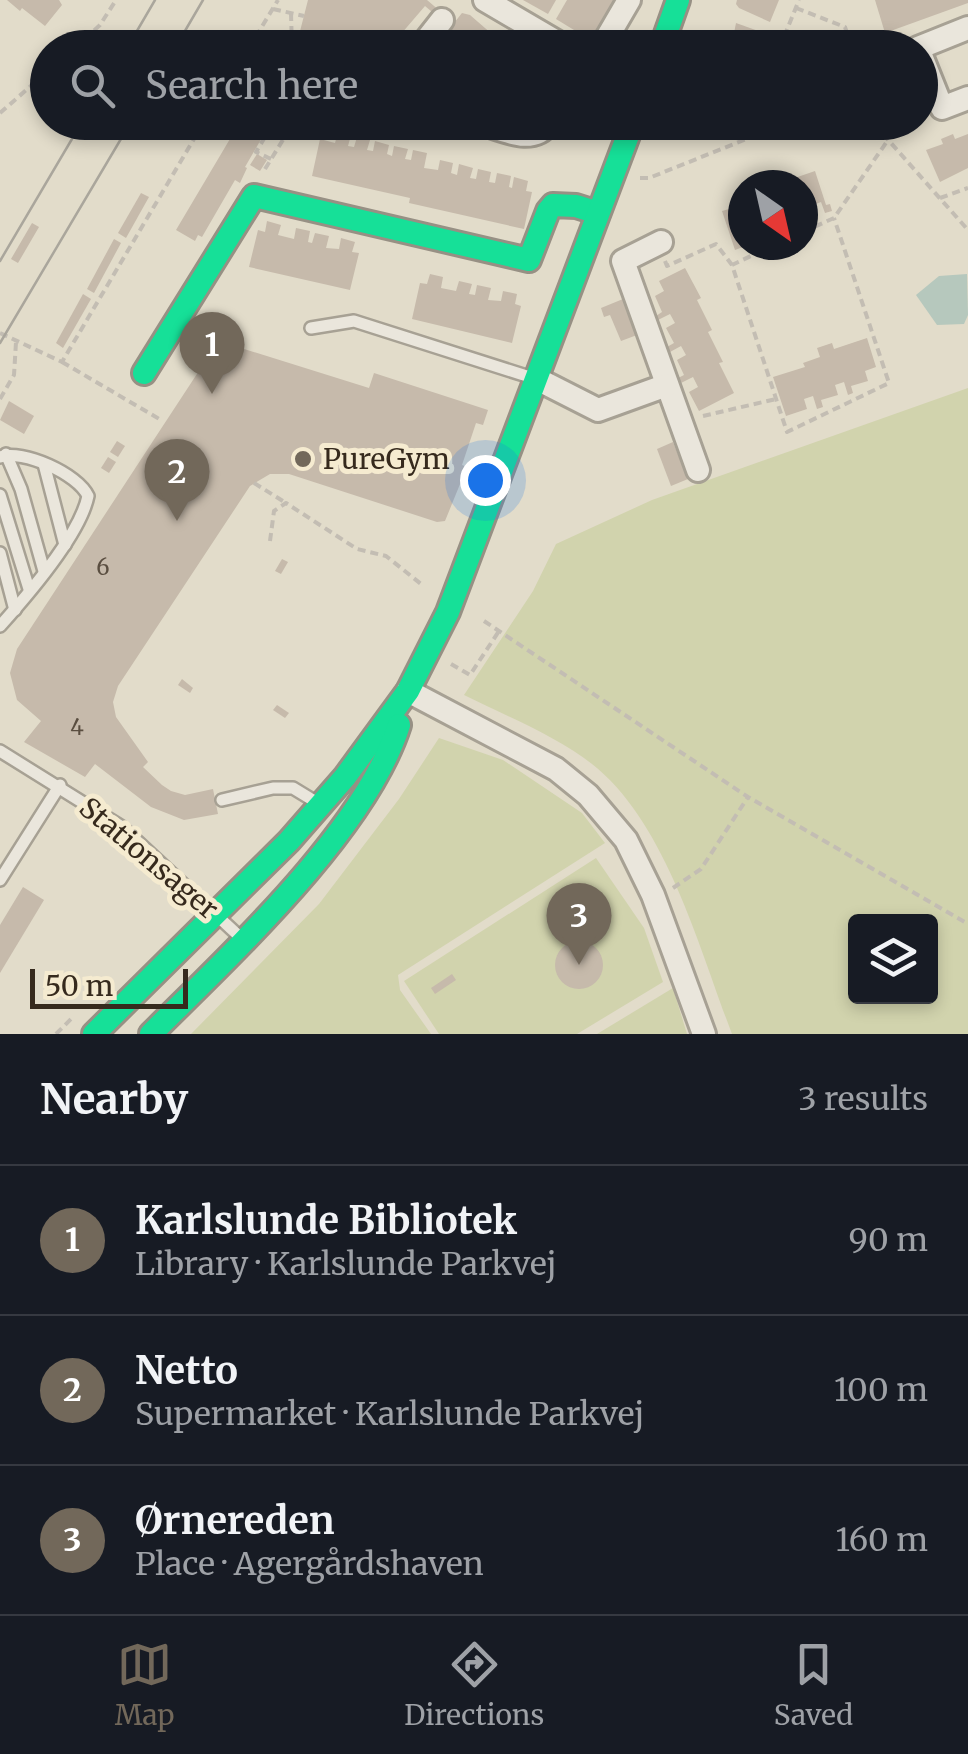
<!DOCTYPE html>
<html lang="en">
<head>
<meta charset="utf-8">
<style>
  body { margin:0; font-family:Merriweather,serif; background:#242831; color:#f1f3f6 }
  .controls { position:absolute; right:30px; bottom:30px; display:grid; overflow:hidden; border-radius:10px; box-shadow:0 5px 15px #0003 }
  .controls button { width:90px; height:90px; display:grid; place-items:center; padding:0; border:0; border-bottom:2px solid #363941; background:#171b24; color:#f1f3f6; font:50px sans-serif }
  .compass { position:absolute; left:728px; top:170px; width:90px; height:90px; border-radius:50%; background:#171b24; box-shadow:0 5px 15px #0003; rotate:146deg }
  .scale { position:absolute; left:30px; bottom:25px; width:158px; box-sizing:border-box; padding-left:10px; border:5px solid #362a1d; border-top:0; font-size:28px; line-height:35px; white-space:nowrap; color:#362a1d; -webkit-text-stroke:8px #f5ebd0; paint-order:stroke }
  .you { position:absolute; left:485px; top:480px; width:35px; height:35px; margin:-25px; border:8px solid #fff; border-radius:50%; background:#1a73e8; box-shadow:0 0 0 15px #1a73e833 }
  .badge { display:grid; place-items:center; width:65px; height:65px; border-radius:50%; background:#72685a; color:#fff; font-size:32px; font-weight:700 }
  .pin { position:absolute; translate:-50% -82px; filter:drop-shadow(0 2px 5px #0008) }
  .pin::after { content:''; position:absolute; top:52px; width:35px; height:30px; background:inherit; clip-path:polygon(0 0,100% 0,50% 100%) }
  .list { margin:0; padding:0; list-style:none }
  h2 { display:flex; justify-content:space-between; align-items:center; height:130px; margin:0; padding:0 40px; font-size:42px }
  h2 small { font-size:32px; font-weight:400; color:#9ea1a6 }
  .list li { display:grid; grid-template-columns:65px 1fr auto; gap:30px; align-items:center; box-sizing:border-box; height:150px; padding:0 40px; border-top:2px solid #363941 }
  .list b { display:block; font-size:38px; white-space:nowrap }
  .list p { margin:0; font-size:32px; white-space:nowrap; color:#9ea1a6 }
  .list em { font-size:32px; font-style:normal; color:#9ea1a6 }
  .icon { flex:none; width:55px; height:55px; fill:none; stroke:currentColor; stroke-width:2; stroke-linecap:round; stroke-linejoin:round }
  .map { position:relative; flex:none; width:968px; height:1034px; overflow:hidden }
  .search { position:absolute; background:#171b24; box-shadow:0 5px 15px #0003; left:30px; right:30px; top:30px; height:110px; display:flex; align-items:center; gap:25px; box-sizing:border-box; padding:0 35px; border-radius:55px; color:#9ea1a6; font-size:38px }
  .sheet { height:580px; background:#171b24 }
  nav { display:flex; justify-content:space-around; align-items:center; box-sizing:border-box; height:140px; border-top:2px solid #363941; background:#171b24; font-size:28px; color:#9ea1a6 }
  nav a { display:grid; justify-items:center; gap:5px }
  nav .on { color:#72685a }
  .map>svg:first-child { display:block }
  .green { fill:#d1d3ad; fill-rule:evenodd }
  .water { fill:#b6c8bd }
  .building { fill:#c6baab }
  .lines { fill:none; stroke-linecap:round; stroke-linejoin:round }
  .lane-casing { stroke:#a7a194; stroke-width:16 }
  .street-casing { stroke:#a7a194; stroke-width:28 }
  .fast-casing { stroke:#979084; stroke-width:28 }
  .path { stroke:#c3bdb3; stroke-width:4; stroke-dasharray:8 5; stroke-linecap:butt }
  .lane { stroke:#eae6dc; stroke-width:11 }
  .street { stroke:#eae6dc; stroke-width:22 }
  .fast { stroke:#16e098; stroke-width:22 }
  .tram { stroke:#aaa69c; stroke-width:2.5 }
  .poi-dot { fill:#72685a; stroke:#f5ebd0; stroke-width:4 }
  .labels { text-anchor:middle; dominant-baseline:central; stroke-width:10; stroke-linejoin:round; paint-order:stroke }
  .number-label { font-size:22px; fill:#5a4e40 }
  .poi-label { font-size:28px; fill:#362a1d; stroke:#f5ebd0; text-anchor:start }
  .street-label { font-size:28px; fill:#362a1d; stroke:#f5ebd0 }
</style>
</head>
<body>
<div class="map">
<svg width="968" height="1034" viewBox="0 0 968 1034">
  <rect width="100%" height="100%" fill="#e2dcca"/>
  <g class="green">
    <path d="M968,388v646h-236c-33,-86 -66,-212 -140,-270 -35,-28 -88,-49 -128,-69l69,-104 23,-47 96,-44zM856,922h74v74h-74z"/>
    <path d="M439,738l64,22 79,53 23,30 -207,132 2,15 31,44h-240l128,-130 80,-105z"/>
    <path d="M596,858l48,70 19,54 -86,52h-138l-35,-53z"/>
    <path d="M673,988l14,46h-90z"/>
  </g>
  <path class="water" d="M967,274l1,41 -4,9 -27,1 -21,-30 23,-19z"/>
  <g class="building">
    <path d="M7,0h52l3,5 -17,21 -23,-18 -2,3z"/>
    <path d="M308,0h119l27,23 8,-10 8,2 38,33h-70l13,-20 -26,-22 -36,42h-82l-9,-9z"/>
    <path d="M523,0h33l-8,14z"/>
    <path d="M567,0h49l-24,41 -36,-22z"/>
    <path d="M737,0h42l-9,22 -31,-14 -3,-4z"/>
    <path d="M875,0h93v3l-83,30z"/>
    <path d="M736,23l36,13 -6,12h-35z"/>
    <path d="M240,122h31l-26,45 2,1 -7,15 -5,-3 -33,57 -4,-2 -3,6 -19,-11z"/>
    <path d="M698,122h38l-10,17 -29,-13z"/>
    <path d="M338,132l13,3 -3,11 6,1 3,-10 13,3 -3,10 6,1 2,-10 14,4 -2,9 5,2 2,-10 14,3 -3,10 6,1 2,-10 14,3 -3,15 14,2 2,-10 13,3 -2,10 6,2 2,-11 14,4 -3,10 6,1 2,-10 13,3 -2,10 6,1 2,-10 14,3 -2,11 3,1 2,-11 14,4 -2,10 6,1 -8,37 -115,-26 1,-5 -98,-22 8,-37 15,4z"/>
    <path d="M953,134l2,5 13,-5v34l-28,14 -14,-32 17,-6 -2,-5z"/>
    <path d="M257,154l10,6 -7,11 -10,-6z"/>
    <path d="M815,171l11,34 4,-1 2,7 -7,2 -4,-11 -8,3 3,9 -13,5v-34h-19l-1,-3z"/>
    <path d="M141,193l8,4 -23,41 -8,-5z"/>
    <path d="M743,205v42l-8,3 -13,-39z"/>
    <path d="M267,221l14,4 -3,10 16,4 2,-11 14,3 -2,11 4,1 3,-10 14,3 -3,12 13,1 2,-11 14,4 -3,10 7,1 -9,37 -101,-23 9,-37 7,2z"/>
    <path d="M32,223l7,4 -21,36 -7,-4z"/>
    <path d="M114,239l7,4 -27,50 -7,-4z"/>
    <path d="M685,268l16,30 -4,2 15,30 -4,2 15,30 -4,1 15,30 -35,18 -10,-19 9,-5 -5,-10 -12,6 -3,-5 6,-3 -7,-15 9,-5 -5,-9 -11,6 -3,-5 7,-4 -8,-15 9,-5 -5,-9 -12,6 -2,-4 6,-4 -7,-16 9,-5 -5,-10z"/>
    <path d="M430,274l13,3 -2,11 15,3 3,-10 13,3 -3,10 6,1 2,-10 14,3 -3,12 13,1 2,-10 14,3 -2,10 6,2 -9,37 -100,-24 8,-36 7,1z"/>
    <path d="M83,294l8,5 -28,49 -7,-5z"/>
    <path d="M623,299l14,36 -16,6 -11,-26 -6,2 -3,-9z"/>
    <path d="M867,338l9,29 -11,4 3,10 -17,5 2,7 -5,2 -4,-13 -9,3 3,10 -17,5 2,7 -6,2 -4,-13 -9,3 3,10 -21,7 -13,-39 32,-10 -2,-4 17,-6 -3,-9 15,-5 2,6z"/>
    <path d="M225,343l144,45 5,-15 114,37 -5,15 -7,-2 -14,42 5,2 -22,54 -8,1 -148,-48h-19l-20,12 -132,200 -5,16 3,15 32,45 -5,5 19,18 9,6 14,4 28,-6 5,25 -34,6 -33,-13 -56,-43 -10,13 -61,-35 17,-21 -24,-21 -7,-27 7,-24 136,-208 59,-90z"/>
    <path d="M9,401l25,15 -10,18 -24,-14z"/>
    <path d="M117,441l8,5 -7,11 -8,-5z"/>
    <path d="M673,442l15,37 -17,7 -14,-37z"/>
    <path d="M108,457l8,5 -7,11 -8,-5z"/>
    <path d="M282,559l6,3 -7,12 -6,-3z"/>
    <path d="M182,679l11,9 -3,5 -12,-8z"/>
    <path d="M277,705l12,8 -4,5 -12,-8z"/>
    <path d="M23,887l21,13 -44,73v-48z"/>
    <circle cx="579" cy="965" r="24"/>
    <path d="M452,974l4,6 -21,14 -4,-6z"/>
  </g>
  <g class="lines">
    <defs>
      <g id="lane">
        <path d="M311,328l43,-7 179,57"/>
        <path d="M6,454l15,35 23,82"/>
        <path d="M0,457c23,-8 78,17 88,39 -8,39 -61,100 -88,130"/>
        <path d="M44,464l21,81"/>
        <path d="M0,495l29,94"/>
        <path d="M0,553l15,57"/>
        <path d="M0,751l122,76 118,110"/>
        <path d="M222,800l51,-12h20l23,14"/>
        <path d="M0,880l60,-95"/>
      </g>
      <g id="street">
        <path d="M485,0l82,48"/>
        <path d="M420,48l22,-28"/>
        <path d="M601,48l28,-48"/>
        <path d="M918,48l50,-20"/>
        <path d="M920,53l22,55 26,-10"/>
        <path d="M478,122c25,7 54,25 72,0"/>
        <path d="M661,242l-38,19 75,209"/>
        <path d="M537,379l61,31 69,-25"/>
        <path d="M408,691l148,78 32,26 38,45 27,55 51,139"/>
      </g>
      <g id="fast">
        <path d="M661,48l17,-48"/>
        <path d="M144,373l110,-177 275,64 19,-49 5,-6 23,1 22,7"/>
        <path d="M94,1034l195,-193 56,-64 63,-86 40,-79 185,-490"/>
        <path d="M151,1034c79,-79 214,-203 248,-309"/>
      </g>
    </defs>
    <use href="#lane" class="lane-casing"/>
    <use href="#street" class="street-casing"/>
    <use href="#fast" class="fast-casing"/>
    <g class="path">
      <path d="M796,8l49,19 7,21"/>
      <path d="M273,9l31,7"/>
      <path d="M291,13l1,35"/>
      <path d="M258,34l21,14"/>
      <path d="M75,48l25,-23 16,-25"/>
      <path d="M249,48l29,-48"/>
      <path d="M788,48l3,-6 -5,-10 13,-32"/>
      <path d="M0,113l48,-42"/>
      <path d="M878,122l4,11 86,97"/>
      <path d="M882,133l27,-11"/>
      <path d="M750,136l6,-14"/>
      <path d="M271,159l-15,-7 18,-30"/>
      <path d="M265,169l29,-47"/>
      <path d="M640,178h9l140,-56"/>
      <path d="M940,198l28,-10"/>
      <path d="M803,232l31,-14 54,-78"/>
      <path d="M774,245l-42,20 55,167 102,-49 -55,-165"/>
      <path d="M665,261l2,5 49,-22 16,21"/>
      <path d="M0,333l62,29 142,-240"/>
      <path d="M62,362l99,58"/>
      <path d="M0,399l14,-24 2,-33"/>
      <path d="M703,416l73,-17"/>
      <path d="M254,483l32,20"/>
      <path d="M270,541l4,-30 12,-8 71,46 29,7 35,28"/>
      <path d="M484,621l264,176 220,127"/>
      <path d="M451,664l19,11 29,-44"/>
      <path d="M673,888l28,-19 47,-72"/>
      <path d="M56,1034l16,-16"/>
    </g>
    <use href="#lane" class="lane"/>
    <use href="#street" class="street"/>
    <use href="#fast" class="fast"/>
    <g class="tram">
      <path d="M127,48l28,-48"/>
      <path d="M175,48l28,-48"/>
      <path d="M0,261l82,-139"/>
      <path d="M0,343l131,-221"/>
    </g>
  </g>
  <circle class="poi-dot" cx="303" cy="459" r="10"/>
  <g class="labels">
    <g class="number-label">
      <text x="103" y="567">6</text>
      <text x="77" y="727">4</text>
    </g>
    <g class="poi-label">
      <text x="323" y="459">PureGym</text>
    </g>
    <g class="street-label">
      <text transform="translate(149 858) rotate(40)">Stationsager</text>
    </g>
  </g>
</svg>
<div class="controls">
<button><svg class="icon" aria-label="layers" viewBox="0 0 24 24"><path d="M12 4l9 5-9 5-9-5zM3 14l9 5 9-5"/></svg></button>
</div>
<svg class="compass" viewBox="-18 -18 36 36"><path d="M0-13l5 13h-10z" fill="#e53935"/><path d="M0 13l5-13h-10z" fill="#9ea1a6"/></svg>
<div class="scale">50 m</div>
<div class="you"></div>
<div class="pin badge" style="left:212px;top:394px">1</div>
<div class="pin badge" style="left:177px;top:521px">2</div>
<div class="pin badge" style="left:579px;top:965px">3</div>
<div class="search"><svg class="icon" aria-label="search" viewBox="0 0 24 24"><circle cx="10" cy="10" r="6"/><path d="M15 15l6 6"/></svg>Search here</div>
</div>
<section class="sheet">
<h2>Nearby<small>3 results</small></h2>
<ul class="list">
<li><span class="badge">1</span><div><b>Karlslunde Bibliotek</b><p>Library · Karlslunde Parkvej</p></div><em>90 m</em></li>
<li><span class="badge">2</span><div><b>Netto</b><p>Supermarket · Karlslunde Parkvej</p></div><em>100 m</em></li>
<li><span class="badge">3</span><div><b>Ørnereden</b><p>Place · Agergårdshaven</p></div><em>160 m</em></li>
</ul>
</section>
<nav>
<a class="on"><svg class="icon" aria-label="map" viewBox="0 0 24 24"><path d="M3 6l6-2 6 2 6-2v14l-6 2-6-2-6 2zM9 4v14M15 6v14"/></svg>Map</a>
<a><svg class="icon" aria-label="directions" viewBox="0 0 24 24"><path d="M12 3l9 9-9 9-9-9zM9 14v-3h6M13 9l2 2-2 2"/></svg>Directions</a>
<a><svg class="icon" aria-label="saved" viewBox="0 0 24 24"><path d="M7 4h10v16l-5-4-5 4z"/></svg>Saved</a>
</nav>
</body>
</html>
